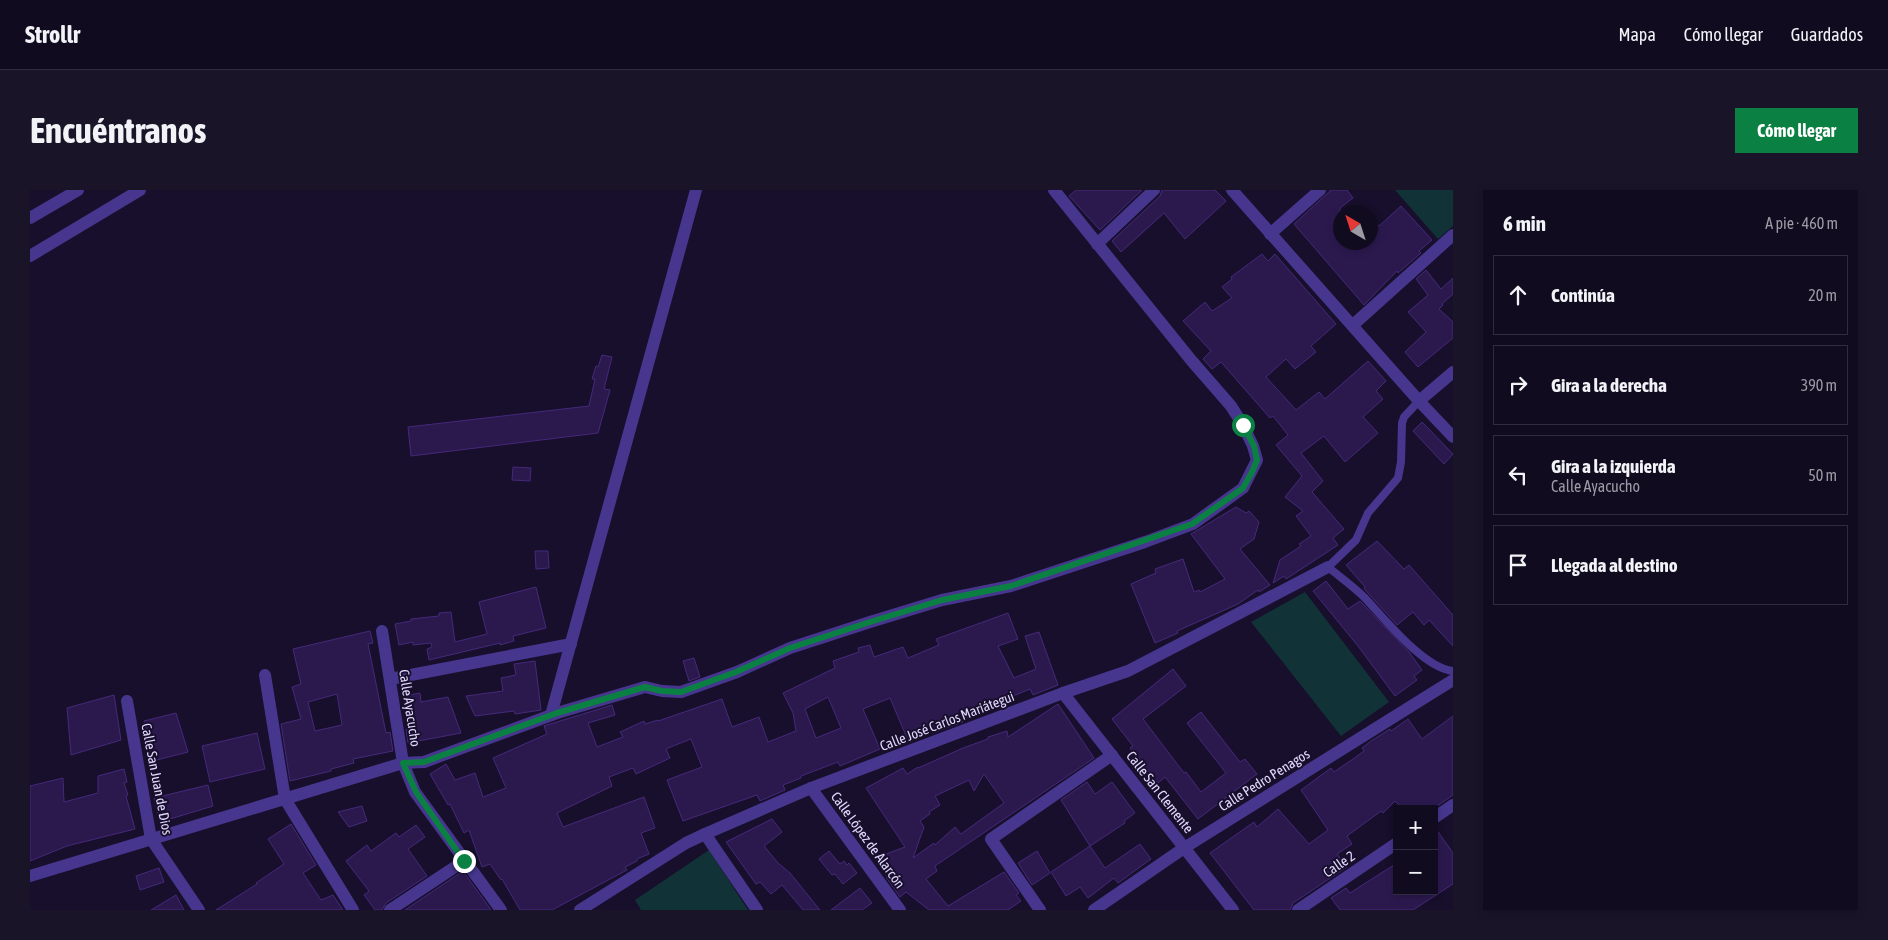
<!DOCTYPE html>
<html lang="es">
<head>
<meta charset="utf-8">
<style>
  body { margin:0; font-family:"Asap Condensed",sans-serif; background:#1a1429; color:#f1f3f6 }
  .controls { position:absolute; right:15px; bottom:15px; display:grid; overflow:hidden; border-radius:0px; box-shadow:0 2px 8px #0003 }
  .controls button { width:45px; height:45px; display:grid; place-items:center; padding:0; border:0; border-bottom:1px solid #302b3e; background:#110b20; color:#f1f3f6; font:25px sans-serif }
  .compass { position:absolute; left:1303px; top:15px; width:45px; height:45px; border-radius:50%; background:#110b20; box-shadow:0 2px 8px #0003; rotate:321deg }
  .stop { position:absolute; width:15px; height:15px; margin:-11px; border:4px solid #0b8043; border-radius:50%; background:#fff }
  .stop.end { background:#0b8043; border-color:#fff; box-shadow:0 1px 5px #0008 }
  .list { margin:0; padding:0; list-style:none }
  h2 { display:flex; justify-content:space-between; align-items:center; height:65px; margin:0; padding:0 20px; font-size:21px }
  h2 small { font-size:16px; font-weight:400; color:#9c9ba5 }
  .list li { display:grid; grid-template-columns:32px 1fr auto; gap:15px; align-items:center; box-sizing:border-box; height:80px; margin:0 10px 10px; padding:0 10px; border:1px solid #302b3e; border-radius:0px }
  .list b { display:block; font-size:19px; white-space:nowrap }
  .list p { margin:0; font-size:16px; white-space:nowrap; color:#9c9ba5 }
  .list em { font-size:16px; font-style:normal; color:#9c9ba5 }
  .icon { flex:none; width:28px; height:28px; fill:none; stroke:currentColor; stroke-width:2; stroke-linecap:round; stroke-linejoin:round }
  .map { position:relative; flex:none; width:1423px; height:720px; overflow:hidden; border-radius:0px }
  header { display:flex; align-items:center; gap:30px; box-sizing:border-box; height:70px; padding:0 25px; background:#110b20; border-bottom:1px solid #302b3e }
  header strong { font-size:24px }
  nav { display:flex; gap:28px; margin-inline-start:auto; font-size:18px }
  .intro { display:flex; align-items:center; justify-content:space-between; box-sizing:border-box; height:120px; padding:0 30px }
  h1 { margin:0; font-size:35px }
  .button { padding:12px 22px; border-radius:0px; background:#0b8043; color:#fff; font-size:18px; font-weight:700 }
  main { display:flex; gap:30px; padding:0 30px }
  aside { flex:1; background:#110b20; border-radius:0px; box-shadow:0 2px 8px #0003 }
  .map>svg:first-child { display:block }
  .green { fill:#113236 }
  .building { fill:#2b194e; stroke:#45297b; fill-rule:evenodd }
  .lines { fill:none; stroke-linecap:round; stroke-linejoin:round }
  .service { stroke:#46368e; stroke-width:8 }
  .minor { stroke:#46368e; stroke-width:12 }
  .tertiary { stroke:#46368e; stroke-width:12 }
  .route { stroke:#0b8043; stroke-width:6 }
  .labels { text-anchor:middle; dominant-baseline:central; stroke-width:4; stroke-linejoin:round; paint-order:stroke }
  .street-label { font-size:14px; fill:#e2d9ff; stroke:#170f2b }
</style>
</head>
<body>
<header>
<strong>Strollr</strong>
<nav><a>Mapa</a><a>Cómo llegar</a><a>Guardados</a></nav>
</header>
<div class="intro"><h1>Encuéntranos</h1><a class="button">Cómo llegar</a></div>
<main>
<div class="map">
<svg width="1423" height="720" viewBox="0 0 1423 720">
  <rect width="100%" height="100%" fill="#170f2b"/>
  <g class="green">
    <path d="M1365,0h58v36l-15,13z"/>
    <path d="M1275,402l84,110 -48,34 -90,-114z"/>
    <path d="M679,660l39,60h-107l-6,-10z"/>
  </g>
  <g class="building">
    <path d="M1046,0h66l-42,40 -31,-34z"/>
    <path d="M1132,0h53l11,11 -41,38 -21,-26 -43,39 -9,-11 48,-45z"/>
    <path d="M1301,0h16l6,8 -13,10v34h30v-26l9,10 22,-20 31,34 -13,11 2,2 -23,20 -1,-2 -33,34 -70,-81z"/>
    <path d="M1232,64l6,7 7,-7 61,70 -25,22 5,6 -21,17 -9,-10 -20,18 30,33 23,-18 6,7 43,-38 18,20 -10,10 7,8 -20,18 15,16 -10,9 -23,20 -21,-26 -23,17 22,28 -11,11 32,37 -11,9 5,7 -52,34 -2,-3 -11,7 7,-23 21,-14 -2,-2 12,-8 -15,-20 7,-5 -18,-14 17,-21 -26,-31 12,-10 -15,-19 -3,2 -49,-56 -9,7 -9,-10 8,-8 -28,-30 22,-19 7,9 20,-13 -10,-11 10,-8 -1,-2z"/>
    <path d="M1396,80l15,19 12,-11v16l-11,10 1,1 -4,4 14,13v16l-35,29 -13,-15 21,-20 -18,-20 20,-17 -12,-16z"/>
    <path d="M572,165l10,2 -8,32 6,1 -12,43 -187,23 -3,-29 181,-21 6,-27h-3l4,-13 2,1z"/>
    <path d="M1392,232l31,32 -9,10 -31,-33z"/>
    <path d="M483,277l18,1 -1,13 -18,-1z"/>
    <path d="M1206,317l10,6 3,-2 10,11 -5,17 -14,10 30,36 -11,7 -1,-2 -20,14 -61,27 1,2 -23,10 -24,-59 25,-11 -1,-4 28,-10 11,33 5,-2 1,2 25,-13 -34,-45z"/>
    <path d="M1347,351l27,28 5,-4 44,50v31l-24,-26 -5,5 -11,-13 -16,13 -30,-33 -3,-4 1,-1 -19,-22z"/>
    <path d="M505,361h13l1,17 -13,1z"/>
    <path d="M1296,391l22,28 12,-8 49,51 13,18 -8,6 3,4 -22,16 -37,-50 -45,-55z"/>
    <path d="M506,397l10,41 -33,8 1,5 -14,4v-2l-71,17 -2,-11 5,-2 -1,-4 -18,2v-3l-14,3 -4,-21 16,-3v-2l28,-3v-3l12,-1 4,30 32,-8 -8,-32z"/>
    <path d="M978,423l10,26 -20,7 16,32 22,-9 -11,-33 14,-4 19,53 -25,10 -3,-6 -41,17 1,3 -28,11 1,2 -30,11 -1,-3 -10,4 -1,-2 -14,6 -17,-40 -27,11 17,40 -40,17 -2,-4 -37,14v2l-18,7 2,5 -25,11 -3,-6 -74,26 -16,-41 35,-13 -11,-28 -23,9 -2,1 4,9 -34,16 -3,-6 -24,9 3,9 -55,27 6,14 81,-30 11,31 -14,5 8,21 -12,5v2l-12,6 2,3 -75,40h-32l-18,-31 -1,1 -11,-16 -8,3 -13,-37 -5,3 -14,-29 -2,1 -18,-31 16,-10 9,16 20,-7 8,24 23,-9 -13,-30 54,-24 -3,-8 68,-21 3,10 -27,8 9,24 26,-10 -3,-5 24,-11 1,3 13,-4v1l64,-22 10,28 27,-10 9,25 28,-11 -3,-18 -10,-20 52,-25 -2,-7 26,-9 -1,-4 12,-3 4,12 29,-10 5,11 31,-13 -3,-6zM798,507l13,31 -25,10 -11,-29z"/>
    <path d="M340,441l3,12 -5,1 18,89 4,-1 3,19 -40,8 1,4 -23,6v2l-41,10 -9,-57 20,-5 -9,-32 9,-3 -8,-35zM307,504l5,31 -27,6 -7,-29z"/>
    <path d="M664,468l6,19 -11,4 -6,-20z"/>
    <path d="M505,471l6,49 -26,4 -1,-3 -39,5 -9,-20 37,-5 -2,-13 15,-3 -2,-11z"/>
    <path d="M1143,479l13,17 -43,33 41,54 2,-1 15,20 25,-19 -39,-50 14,-11 39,50 5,-3 12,15 -59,45 -33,-42 -7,6 -28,-35 3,-2 -21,-27z"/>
    <path d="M390,503l1,9 27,-5 13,36 -53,10 -2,-14 4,-1 -6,-32z"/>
    <path d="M84,505l7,45 -50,15 -4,-47z"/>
    <path d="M1028,514l36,54 -159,108 2,5 -11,8 22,27 56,-34 15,21 -3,2 5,6 -13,9h-79l-23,-18 -6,5 -14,-20 3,-2 -14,-17 30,-11 -39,-59 37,-20 4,6 11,-7v1l45,-20 25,-9v-2l19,-6 1,6zM954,584l20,29 -43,31 -6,-7 -20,18 -1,-2 -21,15 11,-31 -4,-6 10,-7 -1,-2 11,-7 -5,-9 34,-16 5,11z"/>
    <path d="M146,523l12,39 -39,10 -3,-14h2l-3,-12 3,-1 -4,-14z"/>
    <path d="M1423,526v79l-20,14h-30l-8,-8 -12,12 -2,-2 -34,25 5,8 -15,10 10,13 -54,36 -3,7h-36l-44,-57 44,-31 3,5 21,-18 31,35 19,-14 -27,-40 30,-22 3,4 19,-13 11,-8 -2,-3 9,-7 19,-12 1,2 17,-12 14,20z"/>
    <path d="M227,543l8,36 -55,13 -8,-36z"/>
    <path d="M94,579l3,13 -3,1 4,12 -2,1 9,33 -68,17 -37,15v-75l33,-8 1,24 34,-9v-17z"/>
    <path d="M1057,592l8,12 17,-12 23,31 -11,8 1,2 -35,23 -29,-46z"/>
    <path d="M178,595l5,21 -53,16 -6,-24z"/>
    <path d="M332,616l5,15 -18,6 -11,-15z"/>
    <path d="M742,629l10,13 -18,14 14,17 12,10 30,37h-17l-21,-25 -11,9 -11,-12 -4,2 -30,-42z"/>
    <path d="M261,634l25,41 -13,8 18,27 12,-5 10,15h-127l41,-26 -1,-1 28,-19 -16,-25z"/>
    <path d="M386,635l9,12 -17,12 19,27 -41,27 -4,7h-7l-11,-15 5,-4 -23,-30 21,-16 4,6 25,-18 3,4z"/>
    <path d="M1404,636l19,27v31l-40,26h-73l-9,-12 15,-10 4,5 47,-30v28h37z"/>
    <path d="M1110,654l11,15 -33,24 -4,-5 -26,20 -8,-11 -14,9 -15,-24 39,-26 15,22z"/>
    <path d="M799,661l11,13 4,-3 3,4 2,-2 8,10 -14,11 -8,-10 -3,1 -13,-16z"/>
    <path d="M1007,661l13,22 -18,12 -14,-22z"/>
    <path d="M129,678l5,14 -24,8 -4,-14z"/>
    <path d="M433,681l28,39h-86z"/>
    <path d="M830,698l12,15 -10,7h-31z"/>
    <path d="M146,705l8,15h-33z"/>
  </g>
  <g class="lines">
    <path class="service" d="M1389,211l-15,16 -2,6 -1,39 -3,16 -30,35 -12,27 -28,27c12,10 25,19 36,30 20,21 59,71 89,74"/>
    <g class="minor">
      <path d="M0,28l48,-28"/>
      <path d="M1240,44l50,-44"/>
      <path d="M1067,54l57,-54"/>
      <path d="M0,66l110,-66"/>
      <path d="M1323,135l100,-90"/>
      <path d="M1389,211l34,-29"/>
      <path d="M352,441l21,132 12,29 86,118"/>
      <path d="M235,485l20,124 68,111"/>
      <path d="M360,489l181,-35"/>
      <path d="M1033,503l170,217"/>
      <path d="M97,511l24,138 48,71"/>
      <path d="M521,525l145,-525"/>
      <path d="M781,598l89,122"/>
      <path d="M1404,628l19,-13"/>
      <path d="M675,644l52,76"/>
      <path d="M0,686l373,-113 21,-1 133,-49 88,-26 17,4 19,1 56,-20 53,-24 80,-26 72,-22 69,-14 134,-44 48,-18 50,-36 14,-28 -4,-14 -10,-21 -12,-19 -40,-46 -137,-170"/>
      <path d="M360,720l74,-49"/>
      <path d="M550,720l106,-67 19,-9 106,-46 252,-95 65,-22 200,-104"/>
      <path d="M1010,720l-49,-71 121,-84"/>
      <path d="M1064,720l90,-62 269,-168"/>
      <path d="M1268,720l99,-67"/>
    </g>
    <path class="tertiary" d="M1202,0l187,211 34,36"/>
  </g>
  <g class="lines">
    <path class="route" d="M434,671l-48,-69 -13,-29 21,-1 133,-49 88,-26 17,4 19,1 55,-20 54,-24 80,-26 72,-22 69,-14 181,-62 51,-36 9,-16 5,-12 -3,-14 -11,-21"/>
  </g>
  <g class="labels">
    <g class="street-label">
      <text transform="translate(380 518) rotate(81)">Calle Ayacucho</text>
      <text transform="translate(917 531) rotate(-21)">Calle José Carlos Mariátegui</text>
      <text transform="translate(127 589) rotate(79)">Calle San Juan de Dios</text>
      <text transform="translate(1234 590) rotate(-32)">Calle Pedro Penagos</text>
      <text transform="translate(1130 602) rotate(52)">Calle San Clemente</text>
      <text transform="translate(838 650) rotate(54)">Calle López de Alarcón</text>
      <text transform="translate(1309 674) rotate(-34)">Calle 2</text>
    </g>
  </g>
</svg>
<div class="controls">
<button>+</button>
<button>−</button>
</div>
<svg class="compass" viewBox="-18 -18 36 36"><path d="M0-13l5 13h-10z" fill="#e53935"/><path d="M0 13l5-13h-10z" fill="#9c9ba5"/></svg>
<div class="stop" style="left:1213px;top:235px"></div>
<div class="stop end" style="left:434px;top:671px"></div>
</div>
<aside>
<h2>6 min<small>A pie · 460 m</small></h2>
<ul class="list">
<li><svg class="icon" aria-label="ahead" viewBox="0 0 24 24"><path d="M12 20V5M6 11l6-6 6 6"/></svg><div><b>Continúa</b></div><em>20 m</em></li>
<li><svg class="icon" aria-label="right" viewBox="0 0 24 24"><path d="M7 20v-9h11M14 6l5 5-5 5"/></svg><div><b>Gira a la derecha</b></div><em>390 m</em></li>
<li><svg class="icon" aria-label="left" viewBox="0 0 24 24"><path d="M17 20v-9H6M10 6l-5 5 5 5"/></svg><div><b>Gira a la izquierda</b><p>Calle Ayacucho</p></div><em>50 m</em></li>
<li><svg class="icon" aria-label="arrive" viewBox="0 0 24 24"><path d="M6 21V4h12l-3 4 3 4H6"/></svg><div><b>Llegada al destino</b></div></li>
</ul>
</aside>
</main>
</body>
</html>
